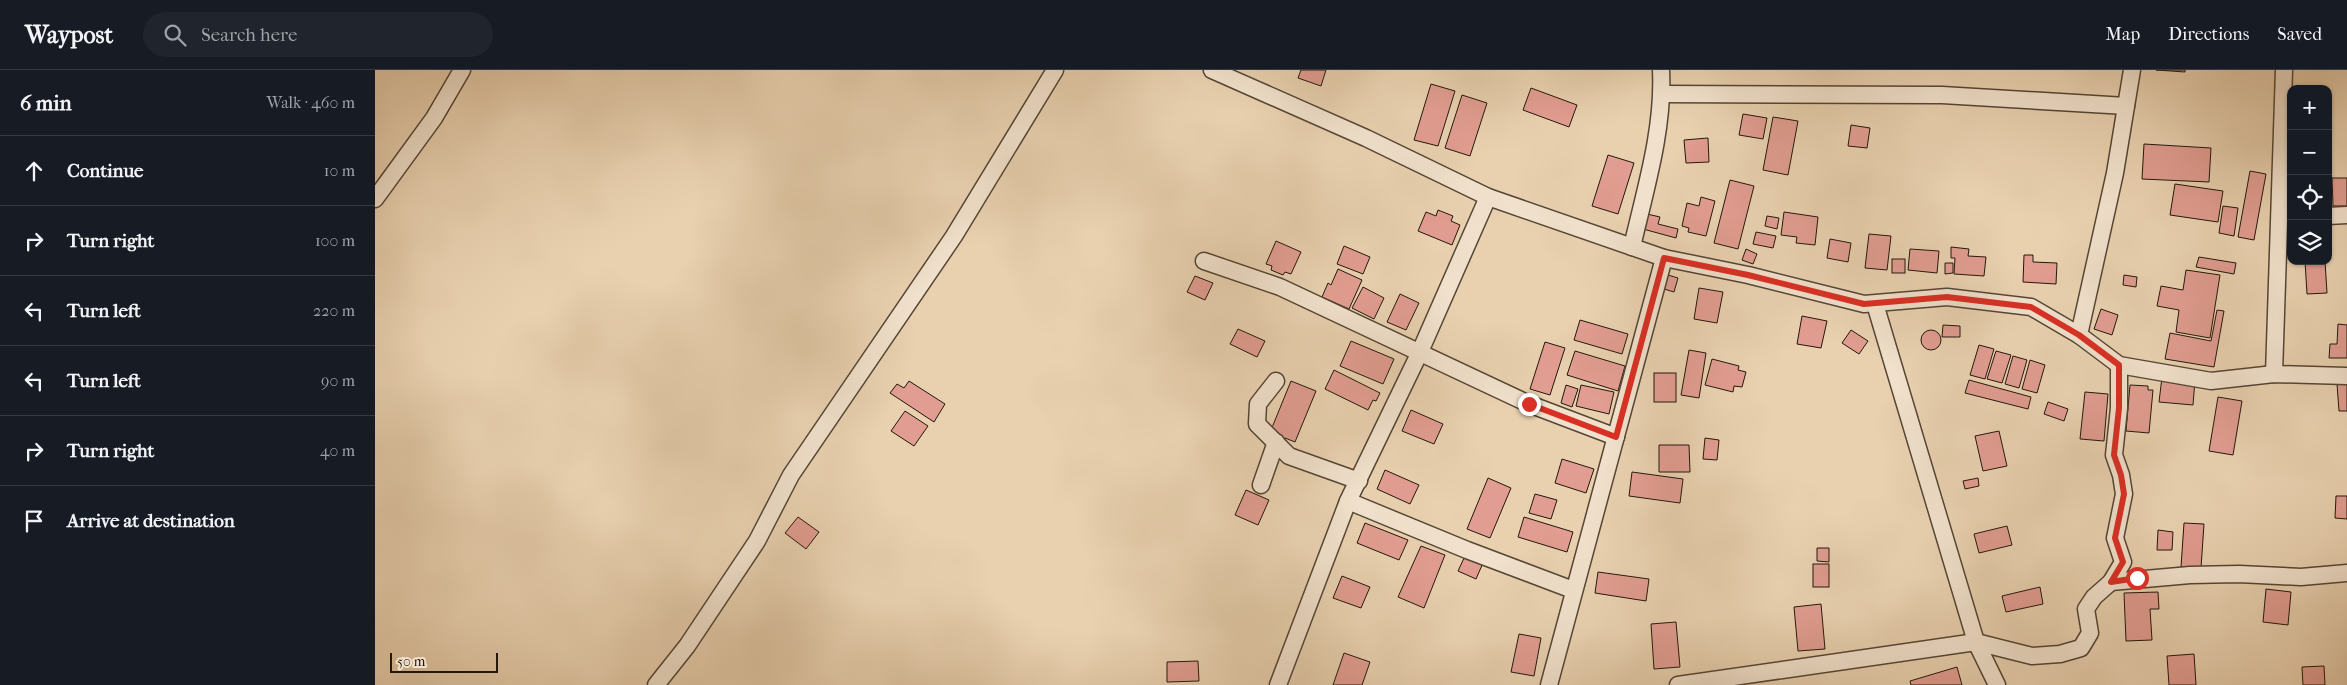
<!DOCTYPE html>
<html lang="en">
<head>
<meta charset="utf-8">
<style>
  body { margin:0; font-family:"IM FELL French Canon",serif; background:#20242c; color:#f1f3f6 }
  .controls { position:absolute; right:15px; top:15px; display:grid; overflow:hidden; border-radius:10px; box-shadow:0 1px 4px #0004 }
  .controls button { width:45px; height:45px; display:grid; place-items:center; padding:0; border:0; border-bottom:1px solid #363941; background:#171b24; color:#f1f3f6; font:25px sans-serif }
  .scale { position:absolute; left:15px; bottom:12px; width:108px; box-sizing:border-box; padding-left:5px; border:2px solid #24170c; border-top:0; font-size:14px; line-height:18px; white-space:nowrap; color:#24170c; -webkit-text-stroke:4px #f1e1cc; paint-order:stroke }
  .stop { position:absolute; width:15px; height:15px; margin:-11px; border:4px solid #d93025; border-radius:50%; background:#fff }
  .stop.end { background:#d93025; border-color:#fff; box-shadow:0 1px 5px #0008 }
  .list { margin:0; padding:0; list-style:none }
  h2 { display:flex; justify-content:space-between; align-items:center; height:65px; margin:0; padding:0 20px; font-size:21px }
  h2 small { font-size:16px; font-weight:400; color:#9ea1a6 }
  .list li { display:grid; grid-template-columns:32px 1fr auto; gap:15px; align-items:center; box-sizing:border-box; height:70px; padding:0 20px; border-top:1px solid #363941 }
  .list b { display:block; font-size:19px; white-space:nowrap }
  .list em { font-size:16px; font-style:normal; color:#9ea1a6 }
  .icon { flex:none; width:28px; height:28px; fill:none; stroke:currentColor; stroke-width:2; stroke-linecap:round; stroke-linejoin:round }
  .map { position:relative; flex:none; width:1972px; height:615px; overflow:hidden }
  header { display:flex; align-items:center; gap:30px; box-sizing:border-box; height:70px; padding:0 25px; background:#171b24; border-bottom:1px solid #363941 }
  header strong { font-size:24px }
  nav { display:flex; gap:28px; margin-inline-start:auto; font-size:18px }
  .search { width:350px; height:45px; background:#20242c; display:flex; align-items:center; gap:12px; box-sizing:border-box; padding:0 18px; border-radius:28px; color:#9ea1a6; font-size:19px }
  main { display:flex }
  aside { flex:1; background:#171b24 }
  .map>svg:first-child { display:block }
  .building { fill:#e19d91; stroke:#24170c }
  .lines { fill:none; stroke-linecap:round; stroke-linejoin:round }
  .minor-casing { stroke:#554635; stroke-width:19 }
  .minor { stroke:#f1e1cc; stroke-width:16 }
  .route { stroke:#d93025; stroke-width:6 }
</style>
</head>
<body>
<header>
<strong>Waypost</strong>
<div class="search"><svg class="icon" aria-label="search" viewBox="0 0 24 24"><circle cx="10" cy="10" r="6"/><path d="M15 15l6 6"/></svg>Search here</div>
<nav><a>Map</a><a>Directions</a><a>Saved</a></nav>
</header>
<main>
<aside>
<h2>6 min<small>Walk · 460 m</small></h2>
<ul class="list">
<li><svg class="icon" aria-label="ahead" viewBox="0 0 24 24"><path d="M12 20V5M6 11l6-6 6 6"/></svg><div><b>Continue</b></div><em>10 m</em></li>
<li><svg class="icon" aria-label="right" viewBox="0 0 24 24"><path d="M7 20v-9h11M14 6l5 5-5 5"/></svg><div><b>Turn right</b></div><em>100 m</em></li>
<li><svg class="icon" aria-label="left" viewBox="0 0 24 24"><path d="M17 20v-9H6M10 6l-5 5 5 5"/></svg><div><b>Turn left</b></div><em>220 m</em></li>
<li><svg class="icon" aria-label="left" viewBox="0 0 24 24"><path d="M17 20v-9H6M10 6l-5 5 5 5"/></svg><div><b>Turn left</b></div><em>90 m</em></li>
<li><svg class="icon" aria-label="right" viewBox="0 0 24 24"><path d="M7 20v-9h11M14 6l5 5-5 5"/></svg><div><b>Turn right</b></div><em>40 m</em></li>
<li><svg class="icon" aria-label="arrive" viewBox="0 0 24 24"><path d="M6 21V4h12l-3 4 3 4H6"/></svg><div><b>Arrive at destination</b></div></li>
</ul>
</aside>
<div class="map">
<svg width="1972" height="615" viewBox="0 0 1972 615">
  <rect width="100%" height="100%" fill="#e9d1b0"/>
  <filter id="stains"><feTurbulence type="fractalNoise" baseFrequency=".004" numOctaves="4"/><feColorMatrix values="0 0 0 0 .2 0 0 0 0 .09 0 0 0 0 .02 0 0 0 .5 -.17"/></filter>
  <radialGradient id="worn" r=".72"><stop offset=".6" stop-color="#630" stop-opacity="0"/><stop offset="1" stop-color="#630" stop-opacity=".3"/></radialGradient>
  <g class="building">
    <path d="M926,0h25l-5,16 -23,-8z"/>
    <path d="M1781,0h29v2z"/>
    <path d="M1056,14l24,7 -17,55 -24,-6z"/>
    <path d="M1156,18l46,17 -8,22 -46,-17z"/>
    <path d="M1087,25l25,8 -17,53 -25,-8z"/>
    <path d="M1368,44l24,4 -4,21 -24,-4z"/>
    <path d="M1398,47l25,4 -10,54 -25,-5z"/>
    <path d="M1476,55l19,3 -3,20 -19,-2z"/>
    <path d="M1333,68l1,24 -23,1 -2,-23z"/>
    <path d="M1769,74l67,4 -2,34 -67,-3z"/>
    <path d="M1233,85l26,8 -16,51 -26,-8z"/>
    <path d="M1875,101l16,3 -12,66 -16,-3z"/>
    <path d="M1957,108h15v28h-14z"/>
    <path d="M1355,110l24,6 -16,63 -24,-6z"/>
    <path d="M1800,114l48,7 -5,31 -48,-7z"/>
    <path d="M1326,127l14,4 -9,35 -18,-4 1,-4 -7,-2 5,-23 12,3z"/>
    <path d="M1848,136l15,2 -4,28 -15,-3z"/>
    <path d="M1063,140l15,6 -2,5 9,4 -8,20 -34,-14 8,-19 10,4z"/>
    <path d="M1409,142l34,5 -3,28 -19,-2 1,-6 -16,-2z"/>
    <path d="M1272,144l13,3 -2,7 20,5 -2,9 -33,-9z"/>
    <path d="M1392,146l12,2 -2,11 -12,-3z"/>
    <path d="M1381,162l20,4 -3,12 -20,-4z"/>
    <path d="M1494,164l22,2 -4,34 -22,-2z"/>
    <path d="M1455,169l21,4 -3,19 -21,-4z"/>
    <path d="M901,171l25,11 -10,22 -6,-2 -2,3 -12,-5 1,-4 -6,-2z"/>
    <path d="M969,176l26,11 -7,17 -26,-10z"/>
    <path d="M1576,177l18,2 -1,7 18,1 -2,19 -30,-2 1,-16h-4z"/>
    <path d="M1371,179l11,5 -4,10 -11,-4z"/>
    <path d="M1535,179l29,2 -2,22 -29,-3z"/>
    <path d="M1649,185h9v7l24,1 -1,21 -33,-2z"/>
    <path d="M1824,187l37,6 -2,11 -38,-7z"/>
    <rect x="1517" y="189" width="13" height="14"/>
    <path d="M1930,191h20l2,32 -20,1z"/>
    <path d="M1570,193h8v10l-8,1z"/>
    <path d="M963,199l24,11 -13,29 -27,-12 6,-14 3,2z"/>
    <path d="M1811,200l34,5 -10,63 -34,-6 3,-22 -22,-4 4,-20 22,4z"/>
    <path d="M1293,205l10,3 -4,14 -10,-3z"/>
    <path d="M1749,205l13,2 -1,10 -13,-2z"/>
    <path d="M820,206l18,7 -8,17 -18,-8z"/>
    <path d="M988,217l21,11 -10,21 -22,-11z"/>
    <path d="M1324,218l24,4 -6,31 -23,-4z"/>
    <path d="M1025,224l19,9 -13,27 -19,-8z"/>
    <path d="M1726,239l17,6 -6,20 -18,-6z"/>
    <path d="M1842,240l7,1 -10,56 -49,-8 5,-26 41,8z"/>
    <path d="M1427,246l25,5 -6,27 -24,-4z"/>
    <path d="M1205,250l48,14 -6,20 -48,-14z"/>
    <path d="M1963,254l9,1v33h-18l1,-14h7z"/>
    <path d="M1568,255l17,1v11h-18z"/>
    <path d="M863,259l27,12 -8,16 -27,-13z"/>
    <path d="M1476,260l17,11 -9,13 -17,-11z"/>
    <circle cx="1556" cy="270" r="10"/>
    <path d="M976,271l43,18 -11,25 -43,-18z"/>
    <path d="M1170,272l20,6 -15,47 -20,-6z"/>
    <path d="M1604,275l15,4 -9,30 -15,-4z"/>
    <path d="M1314,280l17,3 -7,45 -18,-3z"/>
    <path d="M1200,281l50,15 -7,25 -51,-16z"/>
    <path d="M1621,281l15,4 -9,28 -15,-4z"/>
    <path d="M1638,286l14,4 -8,28 -14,-4z"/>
    <path d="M1337,289l27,7 -1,4 8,2 -4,15 -8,-1 -1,6 -28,-7z"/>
    <path d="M1655,290l15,5 -8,28 -15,-4z"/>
    <path d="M959,300l46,23 -4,8 -3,-1 -5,10 -43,-21z"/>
    <rect x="1279" y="303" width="22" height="29"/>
    <path d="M1787,307l33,3 -2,25 -34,-3z"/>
    <path d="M1594,310l62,17 -3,12 -63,-16z"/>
    <path d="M534,311l36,23 -11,18 -44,-29 7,-9 7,4z"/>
    <path d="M916,311l25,10 -21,51 -10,-4 -1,4 -15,-7z"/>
    <path d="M1962,314h10v27h-8z"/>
    <path d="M1191,315l12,4 -6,18 -11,-4z"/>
    <path d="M1206,315l33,7 -5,22 -33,-8z"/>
    <path d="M1755,315l18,1v4h5l-4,43 -23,-2z"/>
    <path d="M1710,322l23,2 -4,47 -24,-2z"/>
    <path d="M1843,327l24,4 -9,54 -24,-4z"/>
    <path d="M1673,332l20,7 -4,12 -20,-7z"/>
    <path d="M1036,340l32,14 -9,20 -32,-13z"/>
    <path d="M530,341l23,15 -14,20 -23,-15z"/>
    <path d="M1624,361l8,35 -24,5 -8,-35z"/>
    <path d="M1330,368l14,2 -2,20 -14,-1z"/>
    <path d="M1284,375h30l1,27h-31z"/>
    <path d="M1187,389l32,10 -8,24 -31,-10z"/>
    <path d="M1010,400l34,15 -9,19 -33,-15z"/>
    <path d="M1257,402l51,7 -3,24 -51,-7z"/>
    <path d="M1113,408l23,10 -21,50 -23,-9z"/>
    <path d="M1603,408l1,8 -14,3 -2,-8z"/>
    <path d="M871,420l23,10 -11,25 -23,-10z"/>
    <path d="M1160,424l22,6 -6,19 -22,-6z"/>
    <path d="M1961,426h11v23l-12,-1z"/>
    <path d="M423,447l21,15 -13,17 -21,-16z"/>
    <path d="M1149,447l49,15 -6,20 -49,-15z"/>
    <path d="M990,453l43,17 -9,20 -42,-17z"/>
    <path d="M1809,453l20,1 -3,44 -20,-1z"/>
    <path d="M1632,456l5,19 -33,8 -5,-19z"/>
    <path d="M1783,460l15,2 -1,18h-15z"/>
    <path d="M1046,476l24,9 -21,53 -26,-11z"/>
    <path d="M1442,478h12v14l-12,-1z"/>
    <path d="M1090,486l18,7 -7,16 -18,-8z"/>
    <rect x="1438" y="494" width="16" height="23"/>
    <path d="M1223,502l51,7 -3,22 -51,-8z"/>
    <path d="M967,506l28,11 -9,21 -28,-10z"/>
    <path d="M1665,517l3,17 -37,8 -4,-16z"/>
    <path d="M1891,519l25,3 -3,33 -25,-3z"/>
    <path d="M1783,522l1,17h-9l2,31 -26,1 -2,-48z"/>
    <path d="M1446,534l4,45 -27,2 -4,-44z"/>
    <path d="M1301,552l4,45 -26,2 -3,-45z"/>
    <path d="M1144,564l22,4 -7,38 -23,-4z"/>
    <path d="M969,583l26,9 -8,23h-29z"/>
    <path d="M1819,584l2,31h-27l-2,-29z"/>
    <path d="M823,591l1,20 -32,1v-20z"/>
    <path d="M1949,596l1,19h-22l-1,-18z"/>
    <path d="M1582,597l5,18h-51l-1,-4z"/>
  </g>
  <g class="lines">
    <defs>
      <g id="minor">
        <path d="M837,0l154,68 122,59 176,61 84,17 116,29 83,-7 84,10 48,28 40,30 92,16 63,-7 73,2"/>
        <path d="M1287,24l280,1 184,11"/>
        <path d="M0,129l59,-81 28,-48"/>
        <path d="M1953,146l19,-1"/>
        <path d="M1257,177c13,-57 32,-117 29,-177"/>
        <path d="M829,191l76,26 249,117 87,33"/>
        <path d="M1500,234l101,338 21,43"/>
        <path d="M1704,265l36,-162 17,-103"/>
        <path d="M1899,304l10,-304"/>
        <path d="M901,311l-18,23 -1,20 32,32 70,25"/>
        <path d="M886,415l15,-43"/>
        <path d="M973,431l119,49 106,40"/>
        <path d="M1736,512l79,-7 49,-1 62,3 46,-4"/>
        <path d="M281,615l31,-39 70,-105 34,-66 163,-239 101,-166"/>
        <path d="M903,615l70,-184 71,-147 69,-157"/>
        <path d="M1174,615l115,-427"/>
        <path d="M1303,615l298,-43 56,14 28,-2 21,-6 9,-15 -4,-24 8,-12 17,-15 12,-20 -8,-24 9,-44 -3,-19 -7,-20 5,-47v-43"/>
      </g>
    </defs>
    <use href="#minor" class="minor-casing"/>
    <use href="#minor" class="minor"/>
  </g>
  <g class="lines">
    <path class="route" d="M1154,334l87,33 48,-179 84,17 116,29 83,-7 84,10 48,28 40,30v43l-5,47 7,20 3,19 -9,44 8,24 -12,20 26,-4"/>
  </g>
  <rect width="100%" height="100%" filter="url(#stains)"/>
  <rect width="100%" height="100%" fill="url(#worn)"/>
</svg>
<div class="controls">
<button>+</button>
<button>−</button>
<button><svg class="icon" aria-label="locate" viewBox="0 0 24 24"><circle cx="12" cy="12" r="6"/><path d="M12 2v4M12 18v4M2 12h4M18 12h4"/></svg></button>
<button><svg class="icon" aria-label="layers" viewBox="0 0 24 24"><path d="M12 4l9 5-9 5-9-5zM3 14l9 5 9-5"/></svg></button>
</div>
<div class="scale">50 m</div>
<div class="stop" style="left:1762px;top:508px"></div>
<div class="stop end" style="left:1154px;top:334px"></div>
</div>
</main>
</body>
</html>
